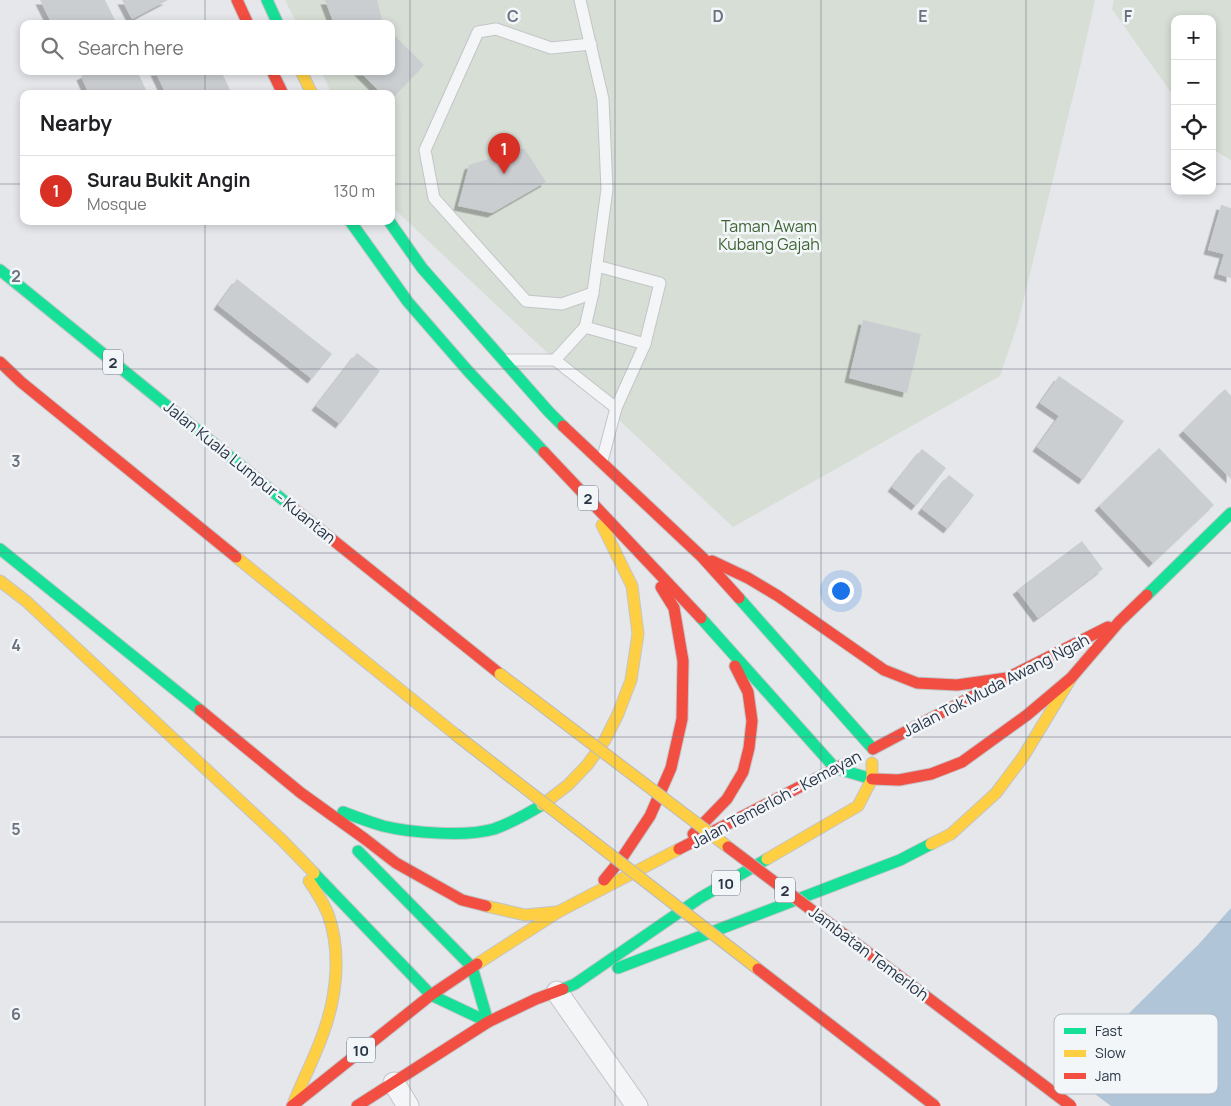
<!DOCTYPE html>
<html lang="en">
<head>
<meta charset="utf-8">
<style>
  body { margin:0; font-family:Manrope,sans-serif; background:#f2f2f2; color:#202124 }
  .controls { position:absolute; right:15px; top:15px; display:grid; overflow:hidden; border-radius:10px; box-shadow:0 2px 8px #0003 }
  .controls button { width:45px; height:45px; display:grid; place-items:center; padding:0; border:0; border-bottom:1px solid #e0e0e0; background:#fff; color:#202124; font:25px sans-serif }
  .you { position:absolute; left:840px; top:590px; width:18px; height:18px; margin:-12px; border:4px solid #fff; border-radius:50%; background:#1a73e8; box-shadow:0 0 0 8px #1a73e833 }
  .badge { display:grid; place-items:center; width:32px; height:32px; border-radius:50%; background:#d93025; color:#fff; font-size:16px; font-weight:700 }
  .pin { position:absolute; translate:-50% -41px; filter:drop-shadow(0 1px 2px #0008) }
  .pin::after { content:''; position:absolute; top:26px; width:18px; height:15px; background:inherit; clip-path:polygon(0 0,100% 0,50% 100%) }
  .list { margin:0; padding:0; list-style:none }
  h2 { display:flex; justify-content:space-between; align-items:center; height:65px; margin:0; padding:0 20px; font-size:21px }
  h2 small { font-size:16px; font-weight:400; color:#757577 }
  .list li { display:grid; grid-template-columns:32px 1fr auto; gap:15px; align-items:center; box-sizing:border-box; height:70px; padding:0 20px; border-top:1px solid #e0e0e0 }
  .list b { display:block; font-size:19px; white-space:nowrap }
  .list p { margin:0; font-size:16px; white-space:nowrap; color:#757577 }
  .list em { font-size:16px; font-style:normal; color:#757577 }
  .icon { flex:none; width:28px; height:28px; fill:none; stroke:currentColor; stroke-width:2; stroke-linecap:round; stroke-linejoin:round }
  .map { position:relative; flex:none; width:1231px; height:1106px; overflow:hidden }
  .search { position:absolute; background:#fff; box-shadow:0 2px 8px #0003; left:20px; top:20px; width:375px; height:55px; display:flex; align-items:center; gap:12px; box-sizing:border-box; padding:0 18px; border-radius:10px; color:#757577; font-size:19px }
  .panel { position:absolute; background:#fff; box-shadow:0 2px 8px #0003; left:20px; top:90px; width:375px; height:135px; border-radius:10px }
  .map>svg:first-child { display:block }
  .green { fill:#d6ded5 }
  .water { fill:#b0c5d8 }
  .pier { fill:#e5e7ea }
  .building { fill:#cbced1; filter:url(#shadow) }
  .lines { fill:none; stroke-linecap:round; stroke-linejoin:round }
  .lane-casing { stroke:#c3c5c8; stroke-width:13 }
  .street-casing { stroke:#c3c5c8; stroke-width:23 }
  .fast-casing { stroke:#c3c5c8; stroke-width:13 }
  .slow-casing { stroke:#c3c5c8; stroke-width:13 }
  .jam-casing { stroke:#c3c5c8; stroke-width:13 }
  .lane { stroke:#f4f5f7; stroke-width:11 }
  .street { stroke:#f4f5f7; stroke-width:21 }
  .fast { stroke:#16e098; stroke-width:11 }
  .slow { stroke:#ffcf43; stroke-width:11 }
  .jam { stroke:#f24e42; stroke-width:11 }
  .slow-bridge-casing { stroke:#b7babf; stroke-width:13; stroke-linecap:butt }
  .jam-bridge-casing { stroke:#b7babf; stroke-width:13; stroke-linecap:butt }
  .slow-bridge { stroke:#ffcf43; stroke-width:11 }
  .jam-bridge { stroke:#f24e42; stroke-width:11 }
  .grid { fill:none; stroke:#6a7380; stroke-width:1; stroke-opacity:0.55 }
  .labels { text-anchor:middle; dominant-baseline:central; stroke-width:5; stroke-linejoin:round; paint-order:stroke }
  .shield { fill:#f3f6f9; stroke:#656f7c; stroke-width:1 }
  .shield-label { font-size:15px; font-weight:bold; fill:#283547 }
  .park-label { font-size:16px; fill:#3f6434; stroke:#f3f6f9 }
  .street-label { font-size:16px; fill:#283547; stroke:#f3f6f9 }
  .key { fill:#f3f6f9; stroke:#b6bcc4; stroke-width:1 }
  .key-label { font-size:14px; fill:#283547 }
  .grid-label { font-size:16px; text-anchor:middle; font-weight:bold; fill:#6a7380; stroke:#f3f6f9; stroke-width:5; stroke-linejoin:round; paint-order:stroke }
</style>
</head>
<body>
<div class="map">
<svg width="1231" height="1106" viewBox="0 0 1231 1106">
  <defs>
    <filter id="shadow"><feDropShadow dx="-4.5" dy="4.5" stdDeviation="0" flood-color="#0004"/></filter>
  </defs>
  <rect width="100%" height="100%" fill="#e5e7ea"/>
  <g class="green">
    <path d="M285,0h810l-14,63 -63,260 -18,53 -267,151 -342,-321v-112h-59l-11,-23h70v-47h-94z"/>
    <path d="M1114,0h117v160l-19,-11v-130h-37v79l-63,-89z"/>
  </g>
  <path class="water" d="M1231,908v198h-192l50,-53 109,-108z"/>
  <path class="pier" d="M1067,1073l44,33h-74z"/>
  <g class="building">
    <path d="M40,0h65l12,24h-65z"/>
    <path d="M122,0h46l-36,19z"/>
    <path d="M325,0h52l6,24h-49z"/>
    <path d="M391,32l33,33 -33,34v-5h-9l-23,-23h32z"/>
    <path d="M91,71h46l11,23h-59l-8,-18z"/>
    <path d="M155,71h66l10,21 -3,2h-62z"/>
    <path d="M524,148l22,34 -54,31 -34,-7 11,-41z"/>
    <path d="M1221,205l10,3v70l-13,-4 6,-20 -16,-4z"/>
    <path d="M237,279l95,75 -20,25 -94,-74z"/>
    <path d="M863,320l58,14 -14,59 -58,-15z"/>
    <path d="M357,353l23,18 -40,53 -24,-18z"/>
    <path d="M1059,376l65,45 -41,59 -46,-33 22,-31 -19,-13z"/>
    <path d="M1225,389l6,7v83l-48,-48z"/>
    <path d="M1159,448l55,57 -61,58 -54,-57z"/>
    <path d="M922,449l24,19 -30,38 -24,-19z"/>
    <path d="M949,475l25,20 -26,34 -26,-20z"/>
    <path d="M1082,541l21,28 -65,49 -21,-28z"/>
  </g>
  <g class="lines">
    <defs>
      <g id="lane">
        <path d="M591,44l-40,4 -55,-19 -18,3 -53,118 9,48 92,103 36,3 31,-11"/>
        <path d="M597,266l63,17 -15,61 -29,64 -14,53"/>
        <path d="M585,327l60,17"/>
        <path d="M507,360h48l61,48"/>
        <path d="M555,360l30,-33 8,-34 14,-104 -4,-90 -23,-99"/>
      </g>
      <g id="street">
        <path d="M557,992l80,114"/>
        <path d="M394,1083l14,23"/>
      </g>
      <g id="fast">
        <path d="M267,0l11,24"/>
        <path d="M350,221l58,81 60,69 76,81"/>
        <path d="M389,221l33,47 127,144 14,14"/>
        <path d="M0,270l288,234"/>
        <path d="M0,549l200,161"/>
        <path d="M1147,595l84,-82"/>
        <path d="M739,598l134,151"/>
        <path d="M701,618l134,150 37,11"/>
        <path d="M343,812c13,5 27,10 40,14 28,7 84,11 111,3 17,-6 33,-15 48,-24"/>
        <path d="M358,851l114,116 16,55"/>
        <path d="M314,873l117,122 57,27"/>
        <path d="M618,968l282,-108 31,-16"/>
        <path d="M563,989l12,-5 125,-86 67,-39"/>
      </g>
      <g id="slow">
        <path d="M301,71l11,23"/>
        <path d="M236,557l219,177"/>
        <path d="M0,581l26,20 257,240 31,32"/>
        <path d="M542,805l26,-20 20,-21 17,-24 13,-26 13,-34 7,-46 -6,-48 -30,-61"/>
        <path d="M931,844l20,-10 45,-41 27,-36 48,-79"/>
        <path d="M767,859l91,-53 14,-27v-16"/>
        <path d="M486,906l39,9 32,-3"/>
        <path d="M477,964l81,-52 121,-63"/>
        <path d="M294,1102c10,-25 23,-49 31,-74 12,-35 16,-78 3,-114 -5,-12 -12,-23 -19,-33"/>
      </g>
      <g id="jam">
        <path d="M237,0l11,24"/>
        <path d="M272,71l11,23"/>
        <path d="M0,362l21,20 215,175"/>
        <path d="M563,426l139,131 37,41"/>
        <path d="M544,452l157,166"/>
        <path d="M288,504l212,170"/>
        <path d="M712,561l36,17 30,18 106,74 33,13 40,2 50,-7"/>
        <path d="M200,710l101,83 64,46 31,24 66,37 24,6"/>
        <path d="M873,749l134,-71 101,-51"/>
        <path d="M872,779l27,1 32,-6 31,-12 65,-47 44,-37 48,-56 28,-27"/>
        <path d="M693,834l34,-35 16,-27 6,-24 3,-27 -4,-29 -13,-26"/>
        <path d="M679,849l171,-88"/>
        <path d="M604,880l18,-22 28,-42 21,-48 11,-49 1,-58 -9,-53 -13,-21"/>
        <path d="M292,1106l139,-111 46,-31"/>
        <path d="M357,1106l131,-84 48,-23 27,-10"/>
      </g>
    </defs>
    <use href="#lane" class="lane-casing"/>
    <use href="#street" class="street-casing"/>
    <use href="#fast" class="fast-casing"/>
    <use href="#slow" class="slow-casing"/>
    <use href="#jam" class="jam-casing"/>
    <use href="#lane" class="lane"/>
    <use href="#street" class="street"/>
    <use href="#fast" class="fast"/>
    <use href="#slow" class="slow"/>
    <use href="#jam" class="jam"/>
    <defs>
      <g id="slow-bridge">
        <path d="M500,674l228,173"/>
        <path d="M455,734l303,235"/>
      </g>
      <g id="jam-bridge">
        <path d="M728,847l343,259"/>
        <path d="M758,969l177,137"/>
      </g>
    </defs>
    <use href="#slow-bridge" class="slow-bridge-casing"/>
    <use href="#jam-bridge" class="jam-bridge-casing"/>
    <use href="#slow-bridge" class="slow-bridge"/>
    <use href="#jam-bridge" class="jam-bridge"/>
  </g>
  <path class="grid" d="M205,0v24M410,0v1106M615,0v1106M821,0v1106M1026,0v1106M205,71v23M0,184h24M391,184h784M1212,184h19M205,221v885M0,369h1231M0,553h1231M0,737h1231M0,922h1231"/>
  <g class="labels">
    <g class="shield">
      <rect x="103" y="349.5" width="20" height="25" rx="4"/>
      <rect x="578" y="485.5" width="20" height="25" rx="4"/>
      <rect x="712" y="870.5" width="28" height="25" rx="4"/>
      <rect x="775" y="877.5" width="20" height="25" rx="4"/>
      <rect x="347" y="1037.5" width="28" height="25" rx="4"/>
    </g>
    <g class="shield-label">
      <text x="113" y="362">2</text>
      <text x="588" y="498">2</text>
      <text x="726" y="883">10</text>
      <text x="785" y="890">2</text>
      <text x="361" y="1050">10</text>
    </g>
    <g class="park-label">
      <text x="769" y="226">Taman Awam<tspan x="769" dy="18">Kubang Gajah</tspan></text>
    </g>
    <g class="street-label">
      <text transform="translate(250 472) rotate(39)">Jalan Kuala Lumpur - Kuantan</text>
      <text transform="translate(996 685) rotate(-27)">Jalan Tok Muda Awang Ngah</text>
      <text transform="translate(776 799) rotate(-28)">Jalan Temerloh - Kemayan</text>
      <text transform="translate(869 953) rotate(37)">Jambatan Temerloh</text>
    </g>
  </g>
  <rect x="1054" y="1014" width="164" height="80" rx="8" class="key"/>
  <rect x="1064" y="1028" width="22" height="6" fill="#16e098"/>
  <rect x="1064" y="1050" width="22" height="7" fill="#ffcf43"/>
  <rect x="1064" y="1073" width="22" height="6" fill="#f24e42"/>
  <g class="key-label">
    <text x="1095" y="1036">Fast</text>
    <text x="1095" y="1058">Slow</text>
    <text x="1095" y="1081">Jam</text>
  </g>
  <g class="grid-label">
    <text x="513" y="22">C</text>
    <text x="718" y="22">D</text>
    <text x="923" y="22">E</text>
    <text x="1128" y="22">F</text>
    <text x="16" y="282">2</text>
    <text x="16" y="467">3</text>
    <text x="16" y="651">4</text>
    <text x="16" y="835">5</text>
    <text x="16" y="1020">6</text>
  </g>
</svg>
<div class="controls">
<button>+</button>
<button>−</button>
<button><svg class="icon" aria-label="locate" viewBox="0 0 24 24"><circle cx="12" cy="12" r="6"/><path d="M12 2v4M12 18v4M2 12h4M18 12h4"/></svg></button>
<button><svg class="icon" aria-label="layers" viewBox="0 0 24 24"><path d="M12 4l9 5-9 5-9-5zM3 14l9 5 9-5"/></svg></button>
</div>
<div class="you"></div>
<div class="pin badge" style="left:504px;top:174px">1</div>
<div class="search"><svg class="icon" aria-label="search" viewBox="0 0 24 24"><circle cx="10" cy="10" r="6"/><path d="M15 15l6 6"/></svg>Search here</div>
<section class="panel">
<h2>Nearby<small></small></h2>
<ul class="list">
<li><span class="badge">1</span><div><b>Surau Bukit Angin</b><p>Mosque</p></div><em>130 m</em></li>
</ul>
</section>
</div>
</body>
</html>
